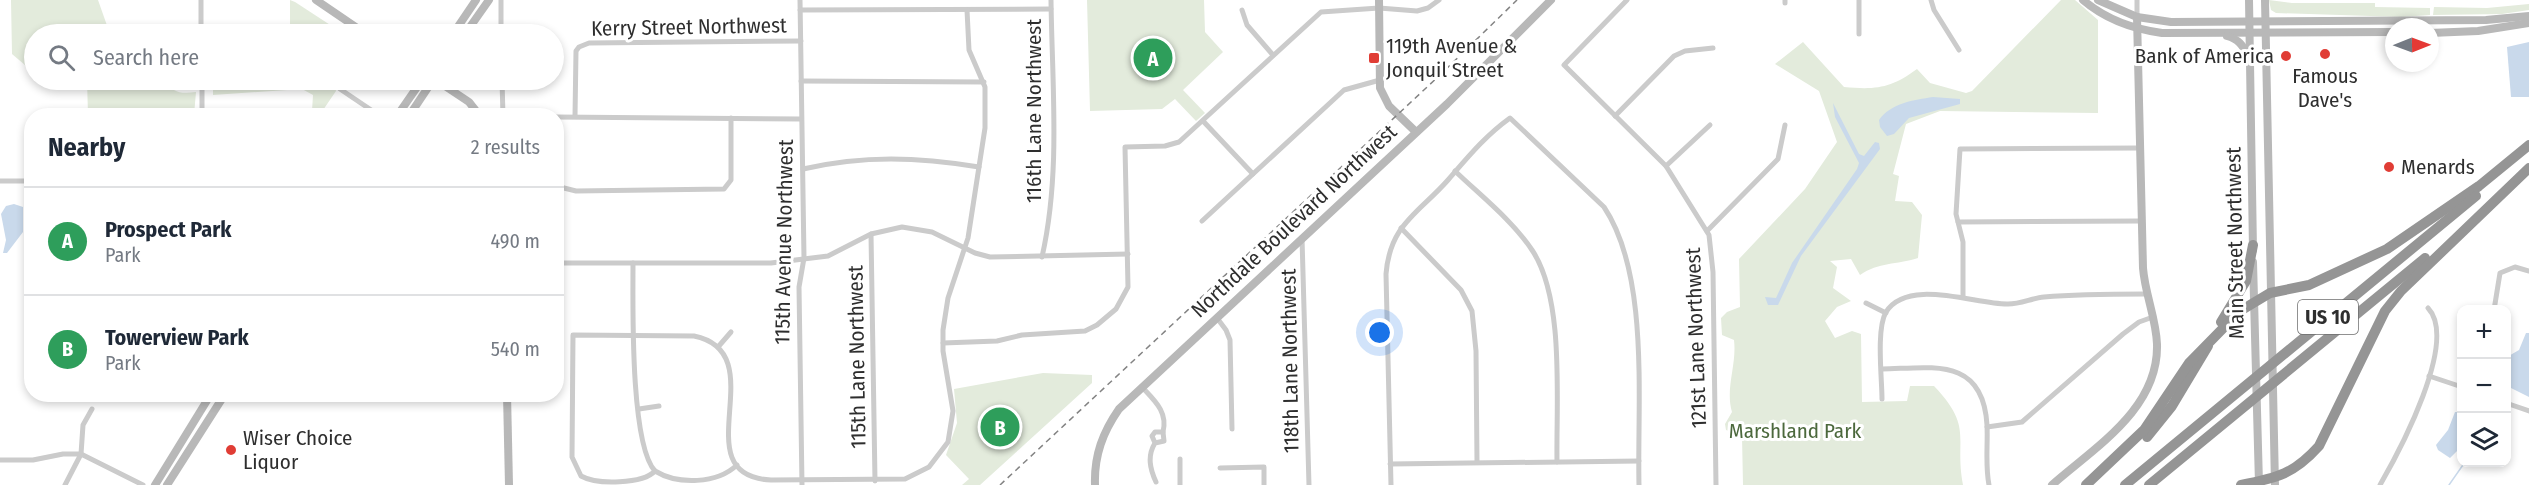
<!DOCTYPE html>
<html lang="en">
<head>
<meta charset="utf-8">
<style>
  body { margin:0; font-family:"Fira Sans Condensed",sans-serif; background:#f6f6f7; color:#1f2937 }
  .controls { position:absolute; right:18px; bottom:18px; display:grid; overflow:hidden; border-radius:12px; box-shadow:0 3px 9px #0003 }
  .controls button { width:54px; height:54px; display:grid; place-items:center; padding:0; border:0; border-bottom:2px solid #e0e1e3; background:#fff; color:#1f2937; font:30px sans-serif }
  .compass { position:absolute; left:2385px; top:18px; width:54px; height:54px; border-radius:50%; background:#fff; box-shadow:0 3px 9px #0003; rotate:89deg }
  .you { position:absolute; left:1380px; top:333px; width:21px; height:21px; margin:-15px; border:4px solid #fff; border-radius:50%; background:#1a73e8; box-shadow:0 0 0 9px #1a73e833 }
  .badge { display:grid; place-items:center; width:39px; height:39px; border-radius:50%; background:#e03d35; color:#fff; font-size:20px; font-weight:700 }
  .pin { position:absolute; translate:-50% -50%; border:3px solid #fff; box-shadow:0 2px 6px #0006 }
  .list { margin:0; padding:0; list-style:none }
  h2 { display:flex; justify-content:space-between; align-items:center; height:78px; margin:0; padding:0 24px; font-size:26px }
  h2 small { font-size:20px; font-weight:400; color:#747a83 }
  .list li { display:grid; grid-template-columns:39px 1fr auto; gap:18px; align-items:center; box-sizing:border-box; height:108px; padding:0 24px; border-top:2px solid #e0e1e3 }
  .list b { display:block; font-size:22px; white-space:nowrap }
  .list p { margin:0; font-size:20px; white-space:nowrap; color:#747a83 }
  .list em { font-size:20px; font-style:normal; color:#747a83 }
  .icon { flex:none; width:33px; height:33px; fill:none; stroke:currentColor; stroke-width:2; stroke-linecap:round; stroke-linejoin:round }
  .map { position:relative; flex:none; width:2529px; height:485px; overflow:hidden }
  .search { position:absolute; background:#fff; box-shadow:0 3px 9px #0003; left:24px; top:24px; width:540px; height:66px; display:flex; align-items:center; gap:15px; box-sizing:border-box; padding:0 21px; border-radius:33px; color:#747a83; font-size:22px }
  .panel { position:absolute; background:#fff; box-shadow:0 3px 9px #0003; left:24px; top:108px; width:540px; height:294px; border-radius:24px }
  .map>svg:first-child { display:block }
  .green { fill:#e3ebdc }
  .water { fill:#c9d9eb }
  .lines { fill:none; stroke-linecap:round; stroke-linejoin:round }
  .stream { stroke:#c9d9eb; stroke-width:1.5 }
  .street { stroke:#cbcbcb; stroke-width:5 }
  .secondary { stroke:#b8b8b8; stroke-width:8 }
  .highway { stroke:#959595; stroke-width:10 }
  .rail { stroke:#838383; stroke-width:1.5; stroke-dasharray:6 4.5; stroke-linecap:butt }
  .poi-dot { fill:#e03d35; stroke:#fff; stroke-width:2 }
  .labels { text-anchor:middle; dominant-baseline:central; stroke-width:6; stroke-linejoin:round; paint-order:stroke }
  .shield { fill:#fff; stroke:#6d6d6d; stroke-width:1.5 }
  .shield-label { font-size:20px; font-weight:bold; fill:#2e2e2e }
  .street-label { font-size:21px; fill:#2e2e2e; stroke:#fff }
  .poi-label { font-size:21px; fill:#2e2e2e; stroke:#fff; text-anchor:start }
  .park-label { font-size:21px; fill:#4c693d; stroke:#fff }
</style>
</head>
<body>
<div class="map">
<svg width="2529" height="485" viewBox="0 0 2529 485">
  <rect width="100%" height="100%" fill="#fff"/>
  <g class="green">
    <path d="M11,0h87l12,34h-76v37h-2l-20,-17z"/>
    <path d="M290,0l5,2 49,32h-54z"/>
    <path d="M1087,0h117l1,32 18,20 -40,38 22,23 -9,8 -21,-22 -13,10 -72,2z"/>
    <path d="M2061,0h14l23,20v93l-158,-2 -34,13 -13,50 6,2 -4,25 17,1 10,13 -4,43c-22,7 -39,4 -58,17l-9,-16 -21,2 7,6 -4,21 18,13 -14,6 -12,14 10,17 17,-7 9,3 1,68 45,-1 3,-15h24c40,42 20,51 29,99h-220l-1,-49 -16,-6 -1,-6 7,-12c-7,-24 5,-47 2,-72l-12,-5 -1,-17 6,-6 13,-5 -1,-48 66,-70 32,-47 -18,-51 -44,-27 28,-22 41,45c33,3 47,1 73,-18l13,14 36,10 6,-2z"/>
    <path d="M2269,0l23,3h83v4l55,1v7l-29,2 -125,-4 -5,-3z"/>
    <path d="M2529,4v6l-27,4 -69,1 1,-8 53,1z"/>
    <path d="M87,80h78c7,13 16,14 31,12l-2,23h-106z"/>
    <path d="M290,80h43l3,11 -17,25 -10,-1 3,-4 1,-16 -11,-6 -89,6v-8l77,-3z"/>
    <path d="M1043,373l49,2v8l-112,102h-18l7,-6 -23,-24 11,-32 -3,-34z"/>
  </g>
  <g class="water">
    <path d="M2529,42v55h-18l-4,-50z"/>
    <path d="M1933,97l27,2v5l-51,14 -15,16 -7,2 -7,-9 -1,-7c12,-17 35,-20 54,-23z"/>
    <path d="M1833,103l26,51 5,2 11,-14 4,1 1,6 -79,107 -23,49h-10l-3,-8 11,1 16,-35 65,-94 2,-6 -24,-46z"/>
    <path d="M14,204l9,3v25l-16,21h-4l3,-13 -5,-26 5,-8z"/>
    <path d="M2526,333h3v64l-22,-11v-29l12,-7z"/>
    <path d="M2455,412h6v35l-11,11 -12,-8 -2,-5 12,-15z"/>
  </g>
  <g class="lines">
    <path class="stream" d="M2449,485l16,-23"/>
    <g class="street">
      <path d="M201,0v34"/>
      <path d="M800,0l4,258 -5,29 3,198"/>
      <path d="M1627,0l-63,65 102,101 43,69 4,37 3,213"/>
      <path d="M1785,0v3"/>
      <path d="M1859,0v34"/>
      <path d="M1931,0l3,10 25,40"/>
      <path d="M2137,0v17"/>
      <path d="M800,10l251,-1"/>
      <path d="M1242,10l5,15 26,30"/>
      <path d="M501,34v-34"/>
      <path d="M202,80v36"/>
      <path d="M337,80l3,9 40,27"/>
      <path d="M502,80l1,36"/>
      <path d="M801,81l183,1"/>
      <path d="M575,116l1,-65 3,-4 10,-4 212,-2"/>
      <path d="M1615,116l59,-60 11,-5 28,-3"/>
      <path d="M556,117l245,2"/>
      <path d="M1203,121l50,53"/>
      <path d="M1666,166l44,-41"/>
      <path d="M803,169c61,-14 115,-12 176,-2"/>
      <path d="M1455,171c26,25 57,49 77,79 33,49 24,152 25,212"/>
      <path d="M0,181h32"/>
      <path d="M556,186l20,5 148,-2 7,-9v-62"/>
      <path d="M1202,221l142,-131 36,-10"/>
      <path d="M1958,222l183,-1"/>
      <path d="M1401,228l60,62 11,21 4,40 1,111"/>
      <path d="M1707,231l71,-72 7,-34"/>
      <path d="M871,234l4,247"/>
      <path d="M1302,238l7,247"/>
      <path d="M1042,257c19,-84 10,-172 9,-257"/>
      <path d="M556,263h215l57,-7 43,-22 31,-7 30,5 43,21 15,4 138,-3"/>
      <path d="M633,263c0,41 -3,181 22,208"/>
      <path d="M1963,296v-54l-7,-28 4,-65 180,-1"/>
      <path d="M1866,303l20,10"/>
      <path d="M2494,310l6,-37 15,-6 14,4"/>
      <path d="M1217,318l9,12 4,10 2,89"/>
      <path d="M943,343l54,-2 25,-6 63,-4 12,-6 19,-16 12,-22 -3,-140 40,-1 14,-4 142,-130 58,-4 38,3 11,-3 11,-8"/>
      <path d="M718,347l13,-15"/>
      <path d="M1882,369c50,-1 101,-13 105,56 1,20 -2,40 2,60"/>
      <path d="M2429,376l33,11"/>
      <path d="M1142,387c13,14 26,25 21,45"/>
      <path d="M1882,399c0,-20 -6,-70 4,-87 22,-35 91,-7 122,-8 13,0 24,-6 36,-7 34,-3 68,-3 101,-3"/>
      <path d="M2506,403l23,8"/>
      <path d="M639,409l20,-3"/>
      <path d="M1987,427l35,-5 101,-88 16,-12 14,-5"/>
      <path d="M1155,443l9,-2 -1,-9h-8l-3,4 3,7c-8,13 -5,26 1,39"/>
      <path d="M1180,459v26"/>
      <path d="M0,460h33l30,-6h18l62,31"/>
      <path d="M1390,464l249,-3"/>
      <path d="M737,465c-20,19 -59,20 -82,6 -12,13 -58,14 -74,5l-9,-19 1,-122 121,1c83,17 -14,140 77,144l134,-1 24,-12 19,-25 5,-31 -10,-60v-21l5,-32 20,-60 17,-110v-41l-16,-37 -2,-40"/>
      <path d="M1220,468l44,-1v18"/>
      <path d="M65,485l16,-31 2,-29 9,-16"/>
      <path d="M1391,485l-5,-211c4,-50 33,-61 62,-94 20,-23 37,-44 62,-62l94,89c46,69 33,197 35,278"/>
      <path d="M2380,485c19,-33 79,-144 48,-177"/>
    </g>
    <g class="secondary">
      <path d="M316,0l50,34"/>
      <path d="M1379,0l1,88 9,18 27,26"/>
      <path d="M2083,0c22,19 50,29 79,33l232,-1"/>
      <path d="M2098,0l39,17 34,5 315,-2 43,-4"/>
      <path d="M2249,0l4,250"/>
      <path d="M2265,0l10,485"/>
      <path d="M2430,33l48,-2 51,-8"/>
      <path d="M453,34l23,-34"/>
      <path d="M465,34l24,-34"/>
      <path d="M2227,36c11,3 16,9 20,19"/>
      <path d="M436,80l33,22 11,14"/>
      <path d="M380,115l20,-3"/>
      <path d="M397,116l25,-36"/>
      <path d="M409,116l24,-36"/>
      <path d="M2253,262l6,222"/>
      <path d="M507,394l2,91"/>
      <path d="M155,485l56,-91"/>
      <path d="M167,485l58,-91"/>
      <path d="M1095,485c-1,-30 8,-53 24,-76l328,-305 104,-104"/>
      <path d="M2052,485c43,-38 107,-76 105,-141 -1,-26 -12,-50 -14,-76l-6,-251"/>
    </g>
    <g class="highway">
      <path d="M2221,322l25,-41 7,-36"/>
      <path d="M2147,437l25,-31 36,-60"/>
      <path d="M2086,485l58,-55 45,-67 51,-52 30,-18 39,-8 78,-36 92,-63 50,-41"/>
      <path d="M2125,485l351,-289"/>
      <path d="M2149,485l276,-227"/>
      <path d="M2241,485c36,-7 53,-11 78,-39l66,-135 16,-20 128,-123"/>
    </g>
    <path class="rail" d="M1000,485l440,-410 77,-75"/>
  </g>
  <g class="poi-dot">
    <circle cx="2325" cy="54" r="6"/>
    <circle cx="2286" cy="56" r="6"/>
    <rect x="1368" y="52" width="12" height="12" rx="3"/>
    <circle cx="2389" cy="167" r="6"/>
    <circle cx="231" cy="450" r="6"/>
  </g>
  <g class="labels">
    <rect class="shield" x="2298" y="300" width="60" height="34" rx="4.5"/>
    <g class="shield-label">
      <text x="2328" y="317">US 10</text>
    </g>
    <g class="street-label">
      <text transform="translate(689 27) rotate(-1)">Kerry Street Northwest</text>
      <text transform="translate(1034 111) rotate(-90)">116th Lane Northwest</text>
      <text transform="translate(1294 221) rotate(-43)">Northdale Boulevard Northwest</text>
      <text transform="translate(784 242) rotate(-89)">115th Avenue Northwest</text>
      <text transform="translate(2235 243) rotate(-91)">Main Street Northwest</text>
      <text transform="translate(1696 338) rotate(-92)">121st Lane Northwest</text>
      <text transform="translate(857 357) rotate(-91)">115th Lane Northwest</text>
      <text transform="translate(1290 361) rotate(-91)">118th Lane Northwest</text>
    </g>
    <g class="poi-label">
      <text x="1386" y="46">119th Avenue &amp;<tspan x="1386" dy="24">Jonquil Street</tspan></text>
      <text x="2274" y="56" text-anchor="end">Bank of America</text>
      <text x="2325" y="76" text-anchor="middle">Famous<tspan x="2325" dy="24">Dave's</tspan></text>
      <text x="2401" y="167">Menards</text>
      <text x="243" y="438">Wiser Choice<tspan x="243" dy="24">Liquor</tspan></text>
    </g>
    <g class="park-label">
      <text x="1795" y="431">Marshland Park</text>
    </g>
  </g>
</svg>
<div class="controls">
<button>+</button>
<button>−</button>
<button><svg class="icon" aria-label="layers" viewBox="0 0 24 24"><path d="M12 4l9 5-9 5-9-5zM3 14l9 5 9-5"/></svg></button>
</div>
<svg class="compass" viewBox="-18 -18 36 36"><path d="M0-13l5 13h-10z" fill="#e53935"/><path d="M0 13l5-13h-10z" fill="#747a83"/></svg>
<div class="you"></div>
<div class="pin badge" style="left:1153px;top:58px;background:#2e9e5b">A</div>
<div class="pin badge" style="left:1000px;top:427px;background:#2e9e5b">B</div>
<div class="search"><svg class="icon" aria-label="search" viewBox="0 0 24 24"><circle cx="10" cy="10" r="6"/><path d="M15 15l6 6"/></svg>Search here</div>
<section class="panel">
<h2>Nearby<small>2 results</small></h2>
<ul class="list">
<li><span class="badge" style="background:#2e9e5b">A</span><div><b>Prospect Park</b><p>Park</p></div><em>490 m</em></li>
<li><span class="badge" style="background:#2e9e5b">B</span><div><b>Towerview Park</b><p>Park</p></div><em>540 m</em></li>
</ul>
</section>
</div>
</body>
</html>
